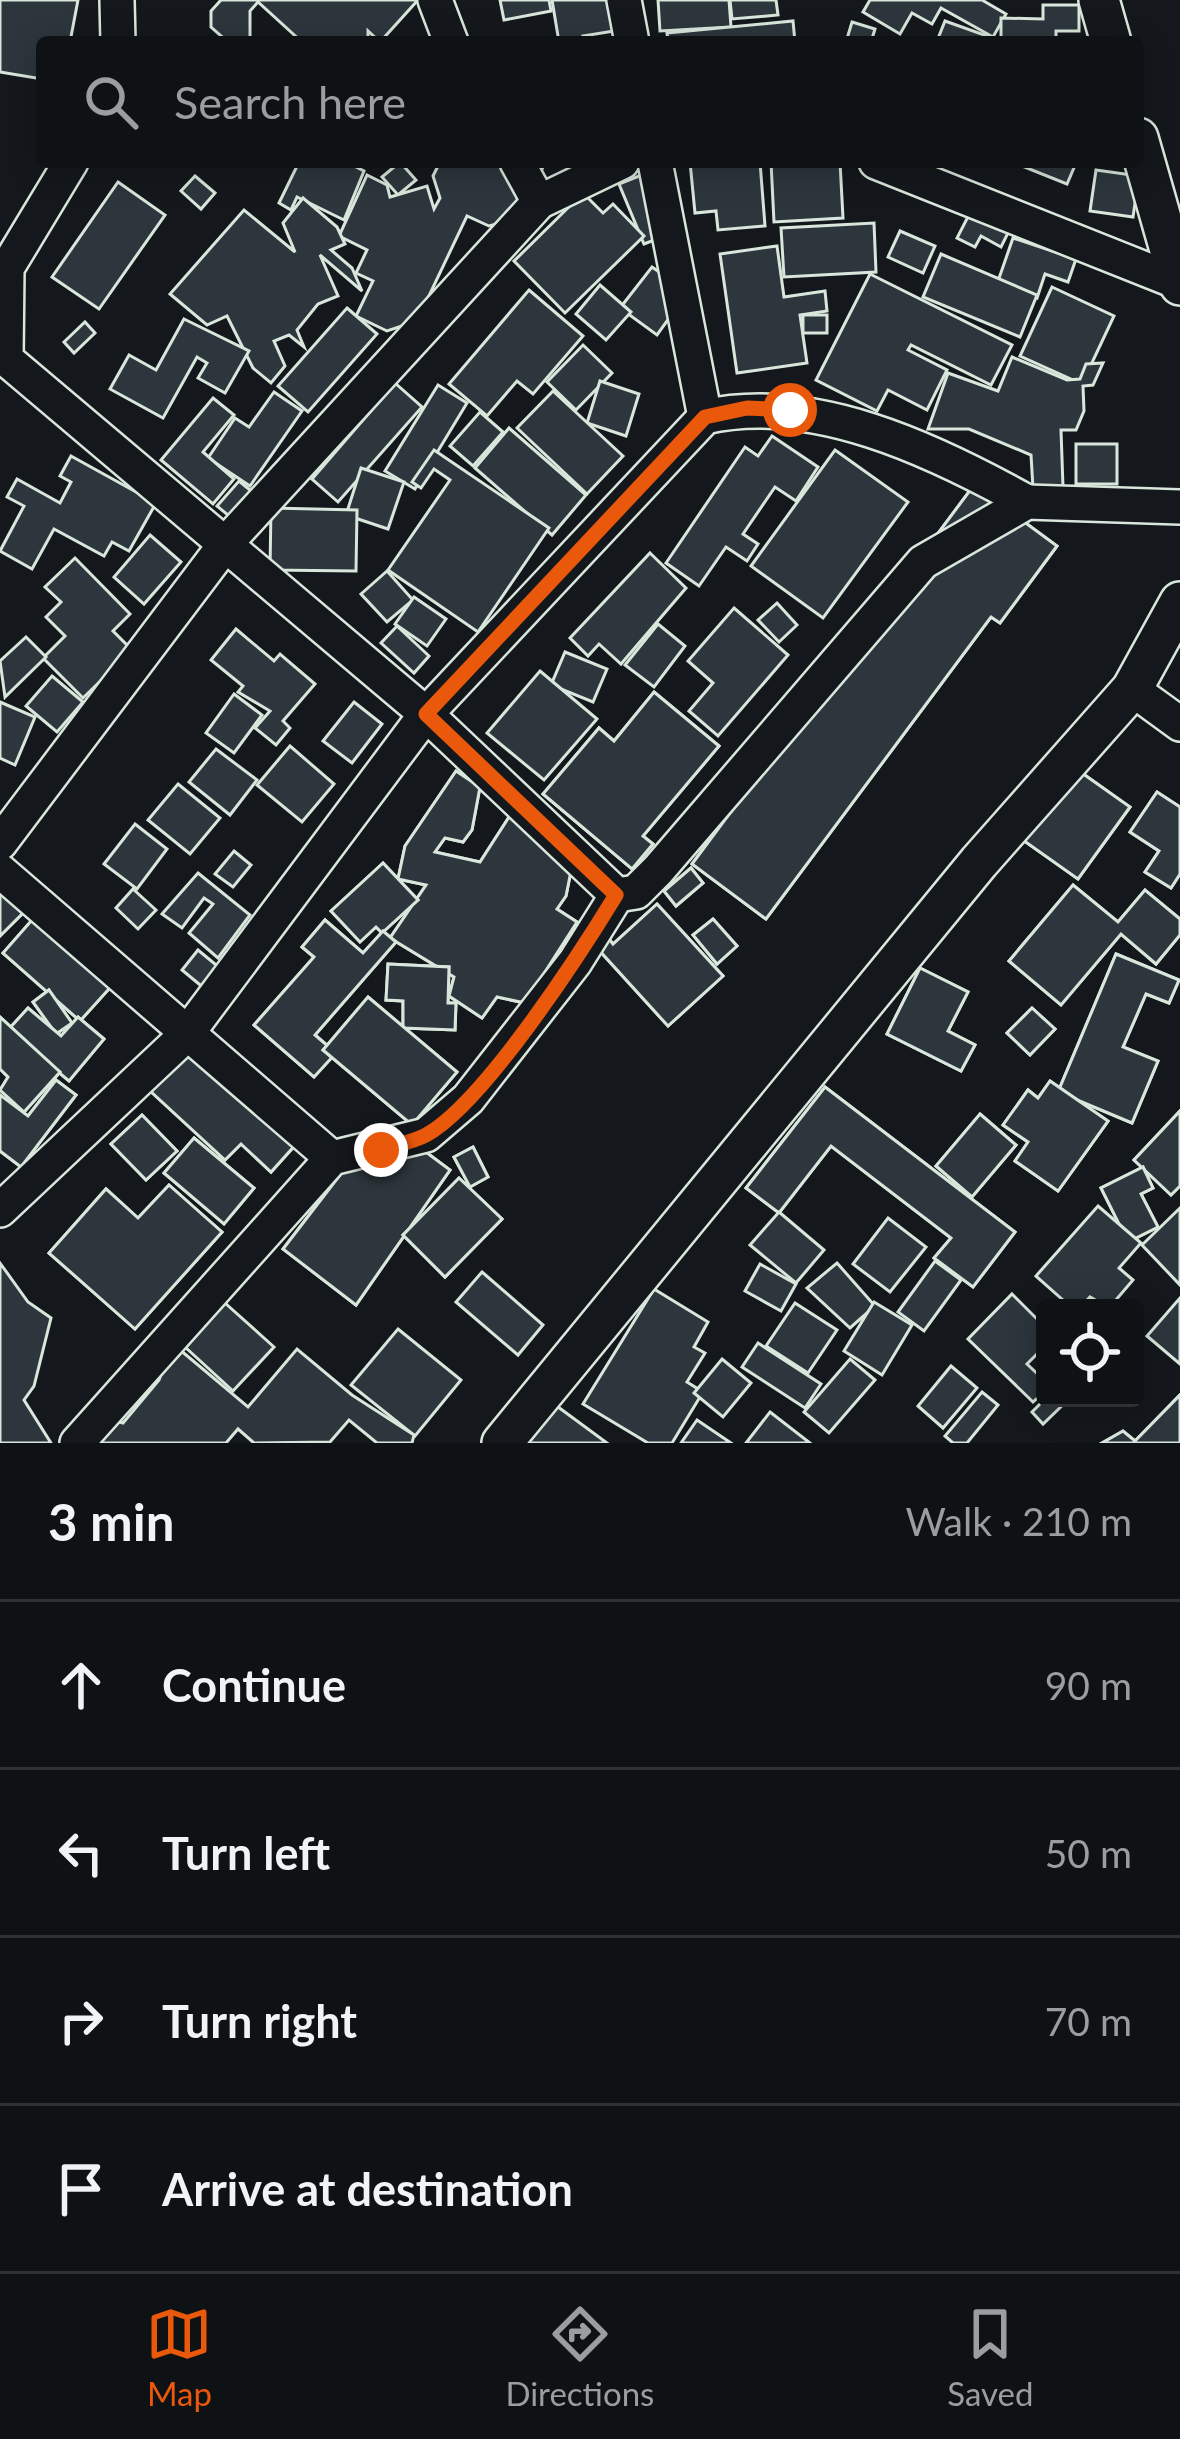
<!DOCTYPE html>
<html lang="en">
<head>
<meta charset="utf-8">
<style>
  body { margin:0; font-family:Lato,sans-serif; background:#181b1e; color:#f1f3f6 }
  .controls { position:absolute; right:36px; bottom:36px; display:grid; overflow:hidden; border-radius:12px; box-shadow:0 6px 30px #0003 }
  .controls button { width:108px; height:108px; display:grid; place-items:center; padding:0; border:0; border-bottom:3px solid #2f3234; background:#0f1215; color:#f1f3f6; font:60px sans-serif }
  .stop { position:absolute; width:36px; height:36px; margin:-27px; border:9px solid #ea580c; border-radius:50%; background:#fff }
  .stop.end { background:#ea580c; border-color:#fff; box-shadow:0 3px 12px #0008 }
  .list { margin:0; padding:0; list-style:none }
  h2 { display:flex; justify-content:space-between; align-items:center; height:156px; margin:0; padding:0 48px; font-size:51px }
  h2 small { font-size:39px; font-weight:400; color:#9b9ea0 }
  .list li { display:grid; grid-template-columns:78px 1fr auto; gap:36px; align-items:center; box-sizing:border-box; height:168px; padding:0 48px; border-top:3px solid #2f3234 }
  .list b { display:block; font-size:45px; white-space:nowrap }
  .list em { font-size:39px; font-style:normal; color:#9b9ea0 }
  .icon { flex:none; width:66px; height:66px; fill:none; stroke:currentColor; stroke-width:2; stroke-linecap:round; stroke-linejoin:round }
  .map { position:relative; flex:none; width:1180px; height:1443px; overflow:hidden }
  .search { position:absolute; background:#0f1215; box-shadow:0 6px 30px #0003; left:36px; right:36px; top:36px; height:132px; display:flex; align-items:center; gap:30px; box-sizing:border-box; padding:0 42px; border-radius:12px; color:#9b9ea0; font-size:45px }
  .sheet { height:828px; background:#0f1215 }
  nav { display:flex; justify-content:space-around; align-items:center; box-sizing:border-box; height:168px; border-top:3px solid #2f3234; background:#0f1215; font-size:33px; color:#9b9ea0 }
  nav a { display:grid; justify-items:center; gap:6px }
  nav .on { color:#ea580c }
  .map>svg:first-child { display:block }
  .building { fill:#2c363c; stroke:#d8e6dc; stroke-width:3 }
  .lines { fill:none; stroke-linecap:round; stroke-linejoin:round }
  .minor-casing { stroke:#d8e6dc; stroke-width:38 }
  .tertiary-casing { stroke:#d8e6dc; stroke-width:44 }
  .minor { stroke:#14181c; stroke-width:33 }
  .tertiary { stroke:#14181c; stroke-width:39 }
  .route { stroke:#ea580c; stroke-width:15 }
</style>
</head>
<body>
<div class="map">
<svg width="1180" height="1443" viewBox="0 0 1180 1443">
  <rect width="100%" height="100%" fill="#14181c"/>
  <g class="building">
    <path d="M0,0h78l-8,42h-28v37l-42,-7z"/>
    <path d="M221,0h197l-38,42 -12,-11v11h-66l-44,-40 -8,9v31h-22l-17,-15v-16z"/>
    <path d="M500,0h49l2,11 -47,9z"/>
    <path d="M552,0h57l5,31 -31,5 1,6h-25z"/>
    <path d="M658,0h71l2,27 -71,4z"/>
    <path d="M730,0h46l2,15 -46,4z"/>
    <path d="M870,0h112l24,14 -13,23 -52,-29 -9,16 -20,-11 -12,21 -37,-22z"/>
    <path d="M1043,5h36v26h-23v11h-55v-24l42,1z"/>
    <path d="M793,21l2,21h-127l-1,-9z"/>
    <path d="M945,21l48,17 -2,4 -54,-1z"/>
    <path d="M852,22l23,7 -4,13h-25z"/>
    <path d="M299,162h47l18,9 -20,49 -47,-23 -6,13 -12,-7z"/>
    <path d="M400,162l16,18 -18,15 -16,-18z"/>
    <path d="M440,162h93l10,5 -24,51 -30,8 -22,-10 -50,105 -30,10 -31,-15 17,-35 -17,-8 11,-23 -28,-14 28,-61 20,10 3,12 37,-11 7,23 6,-11 -7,-22z"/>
    <path d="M690,162h70l5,64 -47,4 -2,-19 -21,2z"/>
    <path d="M771,162h69l3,56 -69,4z"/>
    <path d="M1012,162h62l2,1 -9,21z"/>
    <path d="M1096,170l43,6 -6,41 -43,-6z"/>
    <path d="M649,172l26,60 -31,12 -25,-60z"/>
    <path d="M195,176l20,17 -14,16 -20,-18z"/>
    <path d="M118,182l47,33 -66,94 -47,-32z"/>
    <path d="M583,193l20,20 10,-9 31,32 -79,77 -51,-52z"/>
    <path d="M303,198l34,29 8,17 -14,6 21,18 10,23 -42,-36 18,41 -20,8 -21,26 7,17 -15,-12 -15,6 11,25 -14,17 -18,-15 -26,-52 -20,9 -37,-31 74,-84 51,42 -12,-29z"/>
    <path d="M974,205l38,20 -11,22 -20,-11 -6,11 -18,-9z"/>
    <path d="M874,223l2,49 -92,5 -3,-49z"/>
    <path d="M900,231l35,15 -12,27 -35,-16z"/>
    <path d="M1013,238l63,21 -8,23 -23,-8 -8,24 -40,-14z"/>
    <path d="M777,246l7,51 41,-6 2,20 -27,4 7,48 -70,10 -17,-119z"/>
    <path d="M941,254l96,41 -17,42 -97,-40z"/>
    <path d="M652,267l36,25 -31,43 -37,-27z"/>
    <path d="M870,274l142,71 -21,40 -80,-40 -3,5 39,20 -20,40 -39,-20 -11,21 -61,-31z"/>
    <path d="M600,285l31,27 -25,28 -30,-26z"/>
    <path d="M1052,287l62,29 -32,68 -62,-28z"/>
    <path d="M529,290l54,46 -50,58 -16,-13 -30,35 -38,-32z"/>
    <path d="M347,308l30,26 -69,78 -30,-26z"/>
    <rect x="803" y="315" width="24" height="18"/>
    <path d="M184,319l65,32 -24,42 -27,-15 9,-15 -10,-6 -34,61 -53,-29 19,-34 27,15z"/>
    <path d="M85,322l10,11 -21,20 -10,-11z"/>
    <path d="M583,345l29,28 -36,37 -29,-28z"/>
    <path d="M1012,357l55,23 13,-1 6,-15 17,-1 -10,22 -10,1 1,25 -8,19h-15l2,57 -30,1 -2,-33 -62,-26h-41l20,-56 50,18z"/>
    <path d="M600,381l39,13 -13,42 -39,-13z"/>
    <path d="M395,383l27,24 -84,95 -26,-23z"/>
    <path d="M438,385l29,18 -52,86 -30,-18z"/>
    <path d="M553,391l70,65 -36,38 -70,-66z"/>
    <path d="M274,392l28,19 -52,75 -42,-28 27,-40 14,9z"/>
    <path d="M213,398l21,17 -31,37 31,27 -21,25 -52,-44z"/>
    <path d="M480,412l23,20 -30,34 -23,-20z"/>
    <path d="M509,428l77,67 -34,40 -77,-67z"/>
    <path d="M772,436l46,31 -22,34 -21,-14 -32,47 15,10 -11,17 -21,-14 -27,39 -33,-23 79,-116 13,9z"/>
    <rect x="1076" y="444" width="41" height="40"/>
    <path d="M434,450l115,78 -71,104 -90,-62 62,-90 -16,-11 -13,19 -9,-6z"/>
    <path d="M835,450l73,52 -85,116 -72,-52z"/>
    <path d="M71,456l85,47 -27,48 -17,-9 -8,14 -50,-27 -22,40 -32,-18 24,-45 -17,-9 10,-18 43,24 11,-21 -11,-6z"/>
    <path d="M361,468l43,14 -16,47 -42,-14z"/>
    <path d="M239,481l23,19 -22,25 -23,-19z"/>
    <path d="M974,485l83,61 -57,77 -9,-6 -225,302 -74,-55z"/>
    <path d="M974,485l83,61 -57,77 -9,-6 -225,302 -74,-55z"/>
    <path d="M271,508l86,2 -1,61 -86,-1z"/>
    <path d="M150,535l31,27 -37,42 -30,-27z"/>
    <path d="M650,553l36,35 -65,76 -22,-20 -11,12 -18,-18z"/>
    <path d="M75,558l55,56 -17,17 19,19 -49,48 -40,-40 22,-22 -19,-19 15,-15 -16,-15z"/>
    <path d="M387,571l26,29 -26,22 -26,-28z"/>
    <path d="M414,597l32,22 -19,27 -32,-22z"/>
    <path d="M777,603l20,22 -18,17 -21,-22z"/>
    <path d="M734,608l54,47 -70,81 -29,-25 24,-28 -25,-22z"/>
    <path d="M658,624l27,22 -31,41 -29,-22z"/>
    <path d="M397,626l32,30 -15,17 -33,-30z"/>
    <path d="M236,629l38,32 6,-7 35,30 -32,37 7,7 -14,17 -21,-17 15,-17 -32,-19 5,-6 -32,-26z"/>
    <path d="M26,637l20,20 -41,40 -5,-36z"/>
    <path d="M565,652l42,17 -14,33 -42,-17z"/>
    <path d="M540,671l57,48 -53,61 -57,-47z"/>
    <path d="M52,676l31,26 -26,30 -31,-26z"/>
    <path d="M654,692l65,54 -76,90 10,8 -21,25 -89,-75 56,-66 15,13z"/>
    <path d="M654,692l65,54 -76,90 10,8 -21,25 -89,-75 56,-66 15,13z"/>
    <path d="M234,694l28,21 -28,38 -28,-20z"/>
    <path d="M0,702l35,15 -20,48 -15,-7z"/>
    <path d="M354,702l28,22 -30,39 -29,-22z"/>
    <path d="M290,746l44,38 -32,38 -45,-37z"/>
    <path d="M216,749l41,31 -27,35 -41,-33z"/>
    <path d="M1072,766l58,41 -52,72 -58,-41z"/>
    <path d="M1072,766l58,41 -52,72 -58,-41z"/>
    <path d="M456,771l24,16 -8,43 -9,12 -18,-4 -10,14 45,10 31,-48 63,42 -8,40 -9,13 20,13 -52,81 -28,-6 -15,21 -33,-22 5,-19 -64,-39 36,-53 -28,-6 7,-33z"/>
    <path d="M456,771l24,16 -8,43 -9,12 -18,-4 -10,14 45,10 31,-48 63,42 -8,40 -9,13 20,13 -52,81 -28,-6 -15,21 -33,-22 5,-19 -64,-39 36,-53 -28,-6 7,-33z"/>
    <path d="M178,784l42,34 -30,36 -42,-34z"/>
    <path d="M1157,792l23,15v67l-9,14 -26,-16 14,-21 -29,-19z"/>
    <path d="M1157,792l23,15v67l-9,14 -26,-16 14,-21 -29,-19z"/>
    <path d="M135,824l32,25 -30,40 -33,-25z"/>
    <path d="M234,851l17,14 -18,22 -18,-13z"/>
    <path d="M383,863l35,37 -36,33 -6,-6 -16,15 -29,-31z"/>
    <path d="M383,863l35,37 -36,33 -6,-6 -16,15 -29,-31z"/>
    <path d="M691,868l12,15 -27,23 -12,-15z"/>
    <path d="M691,868l12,15 -27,23 -12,-15z"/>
    <path d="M198,873l52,42 -32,43 -29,-25 24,-29 -9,-6 -22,30 -20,-14z"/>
    <path d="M0,882l27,27 -27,27z"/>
    <path d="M0,882l27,27 -27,27z"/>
    <path d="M1073,885l45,37 27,-32 35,29v16l-24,29 -35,-30 -60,71 -52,-44z"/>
    <path d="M1073,885l45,37 27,-32 35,29v16l-24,29 -35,-30 -60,71 -52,-44z"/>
    <path d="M133,889l23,21 -18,19 -22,-21z"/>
    <path d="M657,904l66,72 -55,50 -70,-77 11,-10 4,5z"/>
    <path d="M657,904l66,72 -55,50 -70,-77 11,-10 4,5z"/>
    <path d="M39,912l78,68 -37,41 -77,-68z"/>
    <path d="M39,912l78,68 -37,41 -77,-68z"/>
    <path d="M713,919l24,27 -20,18 -24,-29z"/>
    <path d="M713,919l24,27 -20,18 -24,-29z"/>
    <path d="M325,920l38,33 20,-22 13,11 -81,93 21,18 -22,24 -60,-52 60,-68 -12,-10z"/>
    <path d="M325,920l38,33 20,-22 13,11 -81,93 21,18 -22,24 -60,-52 60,-68 -12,-10z"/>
    <path d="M198,950l23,19 -16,20 -23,-19z"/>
    <path d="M1116,954l63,26 -10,23 -23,-9 -23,53 35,14 -26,62 -74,-31z"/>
    <path d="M1116,954l63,26 -10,23 -23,-9 -23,53 35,14 -26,62 -74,-31z"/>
    <path d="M388,964l61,3 -1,36h8l-1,27 -52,-2v-27l-17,-1z"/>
    <path d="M388,964l61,3 -1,36h8l-1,27 -52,-2v-27l-17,-1z"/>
    <path d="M920,968l48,24 -20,39 27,14 -14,26 -74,-37z"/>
    <path d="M920,968l48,24 -20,39 27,14 -14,26 -74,-37z"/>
    <path d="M49,990l23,33 -16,11 -23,-32z"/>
    <path d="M49,990l23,33 -16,11 -23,-32z"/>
    <path d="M368,997l89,75 -45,53 -89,-75z"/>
    <path d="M368,997l89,75 -45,53 -89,-75z"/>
    <path d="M28,1008l33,28 17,-19 26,22 -35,42 -61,-51z"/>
    <path d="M28,1008l33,28 17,-19 26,22 -35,42 -61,-51z"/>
    <path d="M1032,1008l23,21 -25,26 -23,-22z"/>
    <path d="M1032,1008l23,21 -25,26 -23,-22z"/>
    <path d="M0,1017l60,55 -36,40 -24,-22 8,-13 -8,-8z"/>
    <path d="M0,1017l60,55 -36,40 -24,-22 8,-13 -8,-8z"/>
    <path d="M178,1031l120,111 -27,30 -30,-28 -16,16 -90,-83z"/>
    <path d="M178,1031l120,111 -27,30 -30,-28 -16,16 -90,-83z"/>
    <path d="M56,1080l20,15 -55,72 -21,-16v-56l28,21z"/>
    <path d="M56,1080l20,15 -55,72 -21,-16v-56l28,21z"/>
    <path d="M1050,1081l58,40 -50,70 -43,-30 13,-19 -25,-17 25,-35 10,8z"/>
    <path d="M1050,1081l58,40 -50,70 -43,-30 13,-19 -25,-17 25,-35 10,8z"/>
    <path d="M825,1087l190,145 -42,55 -39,-29 17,-20 -120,-92 -52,67 -33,-25z"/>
    <path d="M825,1087l190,145 -42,55 -39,-29 17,-20 -120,-92 -52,67 -33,-25z"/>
    <path d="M1180,1111v75l-9,9 -37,-35z"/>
    <path d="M1180,1111v75l-9,9 -37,-35z"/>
    <path d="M980,1114l36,31 -44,52 -36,-31z"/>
    <path d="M980,1114l36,31 -44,52 -36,-31z"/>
    <path d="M142,1115l35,36 -31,29 -35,-36z"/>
    <path d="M142,1115l35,36 -31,29 -35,-36z"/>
    <path d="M399,1132l51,38 -94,135 -73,-56 70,-91 16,13z"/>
    <path d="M399,1132l51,38 -94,135 -73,-56 70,-91 16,13z"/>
    <path d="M194,1138l60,50 -30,36 -60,-51z"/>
    <path d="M194,1138l60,50 -30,36 -60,-51z"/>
    <path d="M473,1147l15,30 -18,10 -16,-30z"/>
    <path d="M473,1147l15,30 -18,10 -16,-30z"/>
    <path d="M1143,1167l10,21 -12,6 17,33 -30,15 -27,-54z"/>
    <path d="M1143,1167l10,21 -12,6 17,33 -30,15 -27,-54z"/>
    <path d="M459,1178l43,41 -57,58 -42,-42z"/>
    <path d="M459,1178l43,41 -57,58 -42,-42z"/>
    <path d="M169,1185l53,47 -87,97 -86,-76 57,-64 32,29z"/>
    <path d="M169,1185l53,47 -87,97 -86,-76 57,-64 32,29z"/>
    <path d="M1098,1206l43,37 -22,25 14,12 -24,28 -19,-11 -10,11h-8l-36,-32z"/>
    <path d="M1180,1208v77l-38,-40z"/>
    <path d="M779,1212l45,38 -28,33 -46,-38z"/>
    <path d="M888,1218l38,29 -36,45 -37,-28z"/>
    <path d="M935,1261l26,19 -37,51 -26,-19z"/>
    <path d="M0,1263l28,39 23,16 -17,68 -10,14 27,43h-51z"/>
    <path d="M837,1263l38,43 -25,22 -43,-40z"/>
    <path d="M760,1264l36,20 -15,27 -36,-20z"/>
    <path d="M482,1272l61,53 -25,30 -62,-53z"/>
    <path d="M654,1289l54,33 -14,25 11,6 -18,29 16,10 -31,51h-24l-65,-39z"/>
    <path d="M1012,1294l33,33v19l-18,18 18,17v10l-12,11 -65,-63z"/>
    <path d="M1180,1298v66l-33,-28z"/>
    <path d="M874,1302l38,23 -30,50 -38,-24z"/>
    <path d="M225,1303l49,44 -41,44 -48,-44z"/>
    <path d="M795,1303l42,27 -29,43 -42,-27z"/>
    <path d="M398,1329l63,51 -46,56 -64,-51z"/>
    <path d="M758,1343l63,41 -16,24 -63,-41z"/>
    <path d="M173,1344l75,63 49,-58 55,46 62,40 -2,8h-35l-28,-23 -19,22 -76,1 -16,-14 -12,14h-138l20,-24 15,4 36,-43z"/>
    <path d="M722,1359l29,24 -28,34 -29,-24z"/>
    <path d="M850,1359l25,21 -46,53 -25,-21z"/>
    <path d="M951,1366l26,22 -34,40 -25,-22z"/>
    <path d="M982,1392l16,13 -31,38h-14l-8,-7z"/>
    <path d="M1180,1395v48h-78l21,-12 12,10z"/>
    <path d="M1180,1395v48h-78l21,-12 12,10z"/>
    <path d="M1046,1398h24l-27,26 -11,-12z"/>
    <path d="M554,1404l53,39h-82z"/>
    <path d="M770,1412l40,31h-64z"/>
    <path d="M697,1420l34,23h-50z"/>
  </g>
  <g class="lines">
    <defs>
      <g id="minor">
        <path d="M117,0l1,42"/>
        <path d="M435,0l16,42"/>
        <path d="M624,0l8,42"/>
        <path d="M71,162l-64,106 -1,91 420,355 191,181 19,-3 22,-22 265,-308 104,-60 153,5"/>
        <path d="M517,162l22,40"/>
        <path d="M655,162l50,255"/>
        <path d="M876,162l304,121"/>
        <path d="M1132,689l48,35"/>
        <path d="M0,843l227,-301 312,-340 83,-40"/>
        <path d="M0,871l332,287"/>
        <path d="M0,1210l186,-175 240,-321 279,-297c107,-25 229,33 322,85"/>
        <path d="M77,1443l255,-285 94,-23 42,-36 107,-137 42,-67"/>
      </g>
      <g id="tertiary">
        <path d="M1099,0l12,42"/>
        <path d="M1138,138l42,147"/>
        <path d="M502,1443l477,-581 153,-173 48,-87"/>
      </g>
    </defs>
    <use href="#minor" class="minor-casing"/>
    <use href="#tertiary" class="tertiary-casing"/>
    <use href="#minor" class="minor"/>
    <use href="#tertiary" class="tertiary"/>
  </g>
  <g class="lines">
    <path class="route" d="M381,1150c14,-5 32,-8 45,-15 57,-31 154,-181 190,-240l-190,-181 279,-297 42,-9 43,2"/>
  </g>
</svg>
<div class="controls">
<button><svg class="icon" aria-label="locate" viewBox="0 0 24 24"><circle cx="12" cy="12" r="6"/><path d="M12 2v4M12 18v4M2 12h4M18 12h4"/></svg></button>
</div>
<div class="stop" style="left:790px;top:410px"></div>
<div class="stop end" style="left:381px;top:1150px"></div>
<div class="search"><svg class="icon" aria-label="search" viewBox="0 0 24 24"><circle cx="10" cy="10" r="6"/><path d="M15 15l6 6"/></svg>Search here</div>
</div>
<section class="sheet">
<h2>3 min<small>Walk · 210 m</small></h2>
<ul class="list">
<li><svg class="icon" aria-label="ahead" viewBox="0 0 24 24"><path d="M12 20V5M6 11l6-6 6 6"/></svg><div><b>Continue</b></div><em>90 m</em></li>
<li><svg class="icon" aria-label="left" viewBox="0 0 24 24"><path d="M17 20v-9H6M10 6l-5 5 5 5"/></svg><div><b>Turn left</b></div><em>50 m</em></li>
<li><svg class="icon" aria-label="right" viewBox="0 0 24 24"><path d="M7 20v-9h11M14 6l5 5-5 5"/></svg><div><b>Turn right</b></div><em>70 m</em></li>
<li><svg class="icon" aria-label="arrive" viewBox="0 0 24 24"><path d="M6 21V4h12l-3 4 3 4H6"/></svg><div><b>Arrive at destination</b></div></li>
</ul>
</section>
<nav>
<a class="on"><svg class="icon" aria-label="map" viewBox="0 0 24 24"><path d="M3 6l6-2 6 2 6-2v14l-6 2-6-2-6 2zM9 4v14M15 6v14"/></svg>Map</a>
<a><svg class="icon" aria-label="directions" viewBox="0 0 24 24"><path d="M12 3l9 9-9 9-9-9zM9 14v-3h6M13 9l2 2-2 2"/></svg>Directions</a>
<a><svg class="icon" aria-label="saved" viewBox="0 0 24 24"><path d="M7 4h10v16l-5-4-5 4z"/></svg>Saved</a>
</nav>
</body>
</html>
